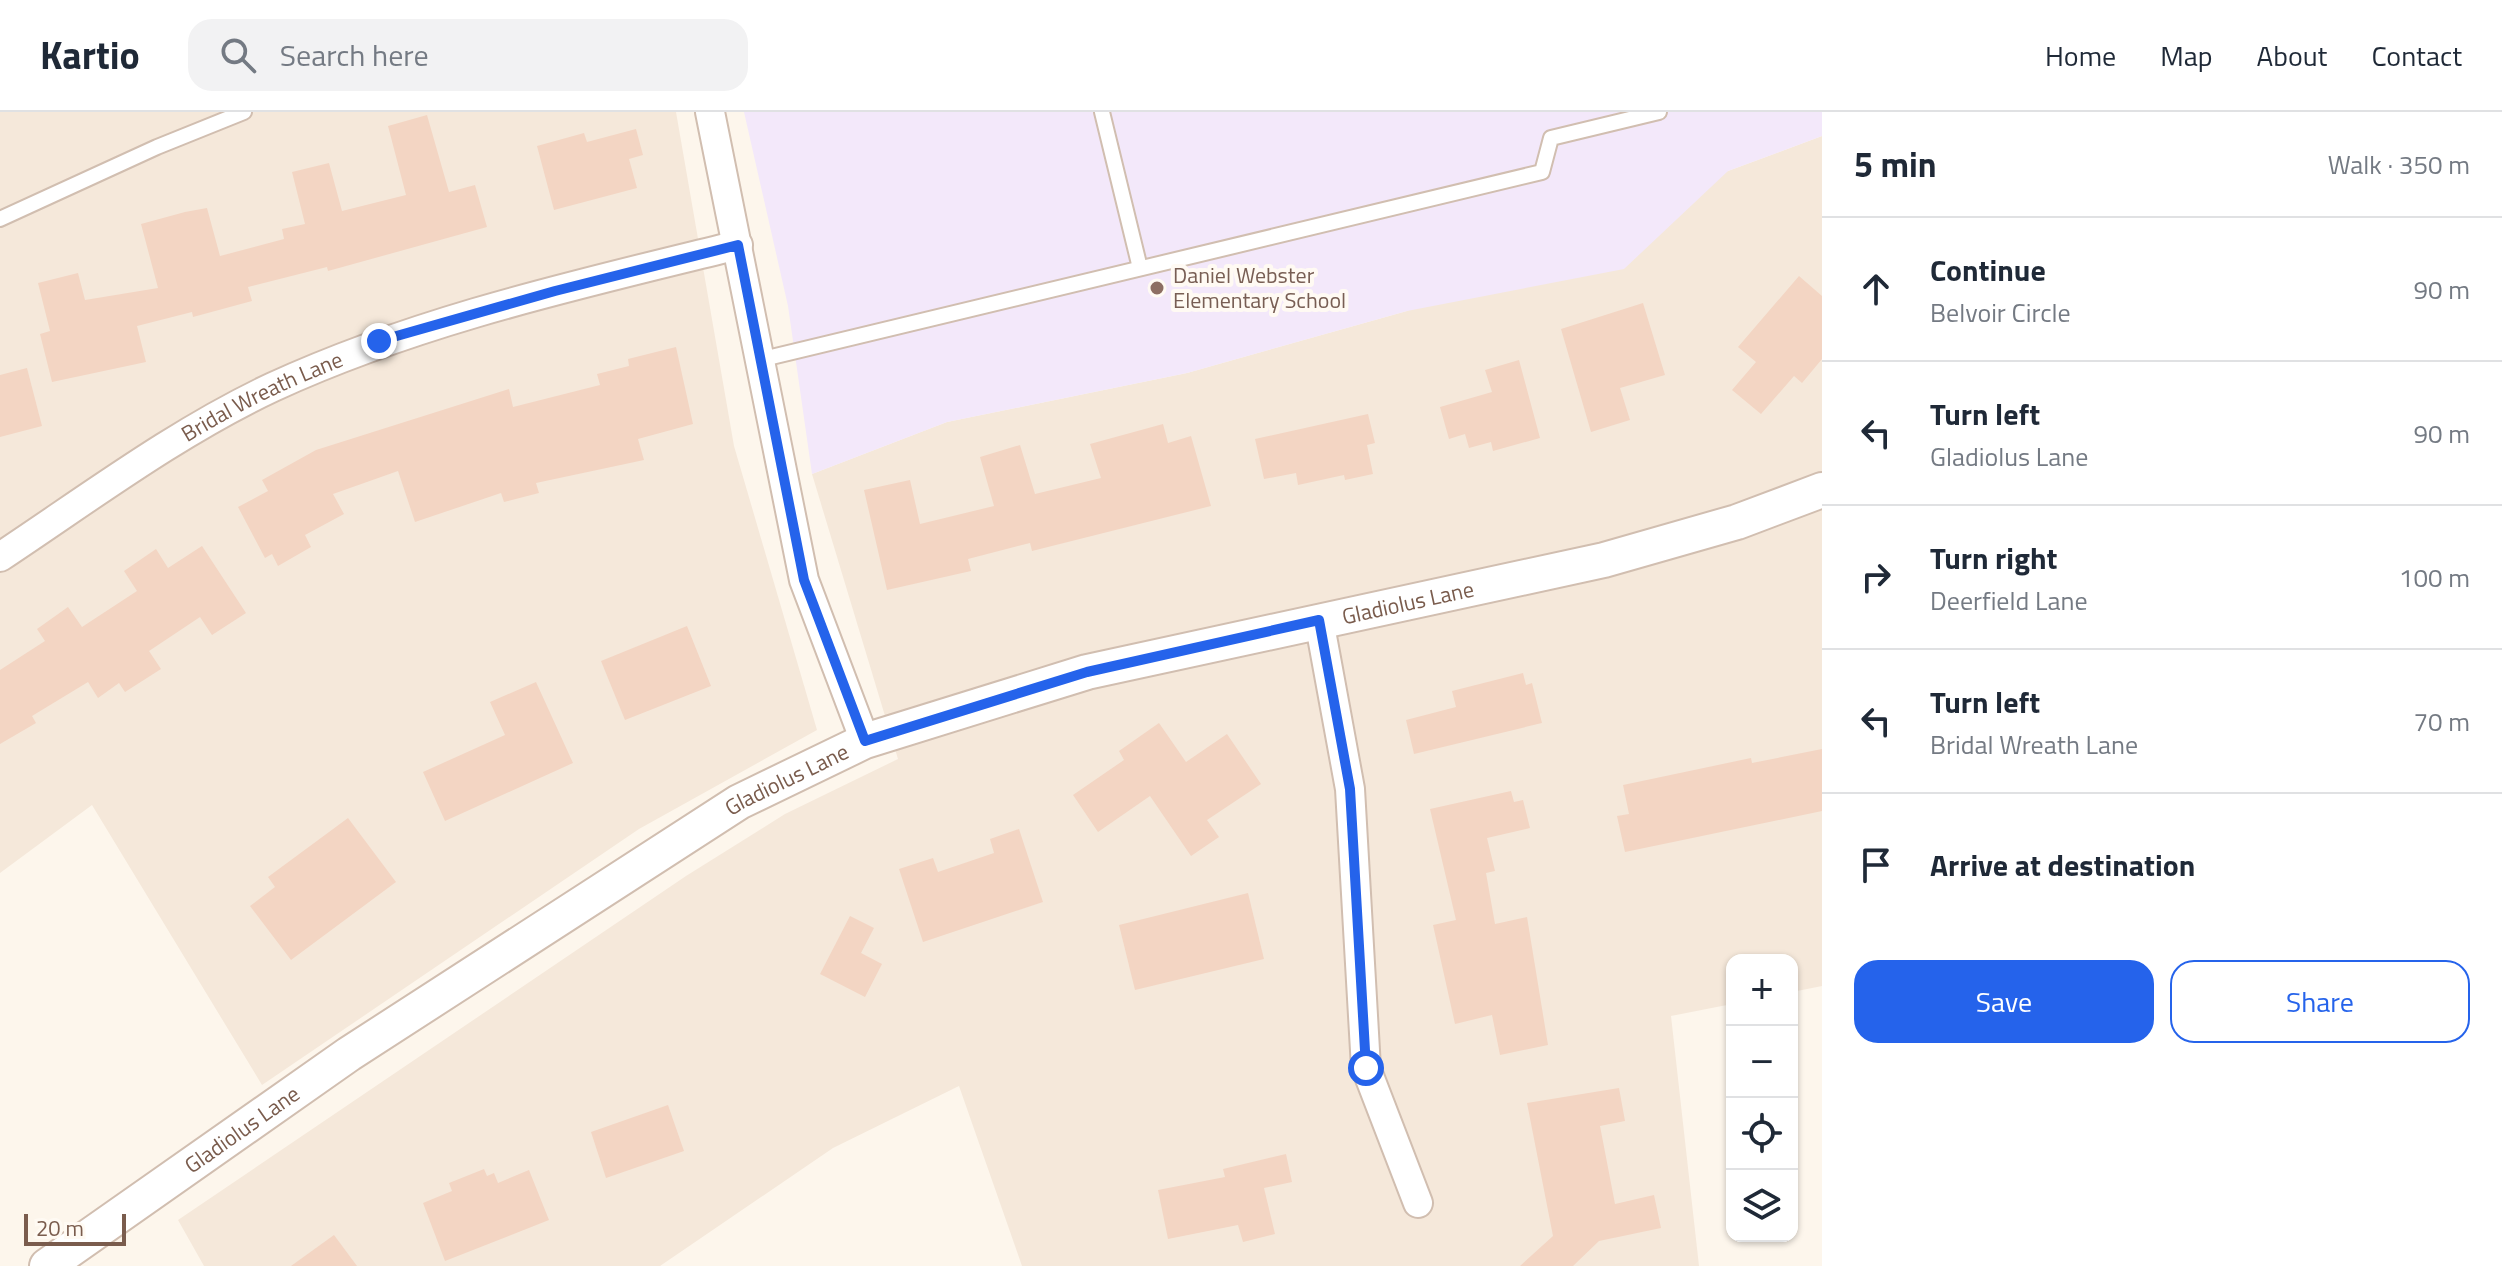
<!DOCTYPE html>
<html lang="en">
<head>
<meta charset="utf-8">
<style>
  body { margin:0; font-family:"Titillium Web",sans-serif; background:#f2f2f3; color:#1f2937 }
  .controls { position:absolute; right:24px; bottom:24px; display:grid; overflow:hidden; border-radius:16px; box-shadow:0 2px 6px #0004 }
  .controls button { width:72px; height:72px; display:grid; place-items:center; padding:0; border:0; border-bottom:2px solid #e0e1e3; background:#fff; color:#1f2937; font:40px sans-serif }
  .scale { position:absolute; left:24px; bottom:20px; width:102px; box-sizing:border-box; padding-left:8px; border:4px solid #7a5c4d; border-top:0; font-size:22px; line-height:28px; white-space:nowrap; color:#7a5c4d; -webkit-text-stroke:6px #fffaf3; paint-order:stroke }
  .stop { position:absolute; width:24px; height:24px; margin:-18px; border:6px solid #2563eb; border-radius:50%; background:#fff }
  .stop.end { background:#2563eb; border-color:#fff; box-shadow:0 2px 8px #0008 }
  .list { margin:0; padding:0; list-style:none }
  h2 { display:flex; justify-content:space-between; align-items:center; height:104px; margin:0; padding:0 32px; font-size:34px }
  h2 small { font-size:26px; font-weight:400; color:#747a83 }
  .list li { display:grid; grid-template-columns:52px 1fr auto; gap:24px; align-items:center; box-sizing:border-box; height:144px; padding:0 32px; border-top:2px solid #e0e1e3 }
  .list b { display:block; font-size:30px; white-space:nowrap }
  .list p { margin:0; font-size:26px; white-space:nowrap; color:#747a83 }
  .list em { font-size:26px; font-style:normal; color:#747a83 }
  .actions { display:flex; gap:16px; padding:24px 32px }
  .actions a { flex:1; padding:18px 0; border:2px solid #2563eb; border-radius:24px; text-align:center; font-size:28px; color:#2563eb }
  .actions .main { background:#2563eb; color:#fff }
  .icon { flex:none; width:44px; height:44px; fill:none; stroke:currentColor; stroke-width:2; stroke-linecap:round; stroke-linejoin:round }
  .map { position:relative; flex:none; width:1822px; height:1154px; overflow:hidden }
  header { display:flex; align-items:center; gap:48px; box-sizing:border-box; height:112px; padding:0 40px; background:#fff; border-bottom:2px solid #e0e1e3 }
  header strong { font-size:38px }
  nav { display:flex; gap:44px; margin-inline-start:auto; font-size:28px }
  .search { width:560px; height:72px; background:#f2f2f3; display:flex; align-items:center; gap:20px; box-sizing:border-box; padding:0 28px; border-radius:24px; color:#747a83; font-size:30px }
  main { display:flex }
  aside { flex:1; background:#fff }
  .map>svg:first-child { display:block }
  .residential { fill:#f5e8da }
  .education { fill:#f3e8fa }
  .building { fill:#f3d5c3 }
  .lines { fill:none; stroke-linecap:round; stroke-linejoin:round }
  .service-casing { stroke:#d1beb0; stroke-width:18 }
  .minor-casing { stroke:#d1beb0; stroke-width:32 }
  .tertiary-casing { stroke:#d1beb0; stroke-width:38 }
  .service { stroke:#fff; stroke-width:14 }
  .minor { stroke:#fff; stroke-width:28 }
  .tertiary { stroke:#fff; stroke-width:34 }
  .route { stroke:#2563eb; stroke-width:10 }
  .education-dot { fill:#8d6e63; stroke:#fffaf3; stroke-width:3 }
  .labels { text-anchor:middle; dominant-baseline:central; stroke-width:8; stroke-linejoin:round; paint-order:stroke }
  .education-label { font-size:22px; fill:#785e54; stroke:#fffaf3; text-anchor:start }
  .street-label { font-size:22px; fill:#7a5c4d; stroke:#fffaf3 }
</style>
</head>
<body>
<header>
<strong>Kartio</strong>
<div class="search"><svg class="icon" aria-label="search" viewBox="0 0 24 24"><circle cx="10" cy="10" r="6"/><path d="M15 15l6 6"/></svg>Search here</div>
<nav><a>Home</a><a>Map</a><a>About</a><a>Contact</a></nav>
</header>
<main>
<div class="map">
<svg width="1822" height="1154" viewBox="0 0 1822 1154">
  <rect width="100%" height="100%" fill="#fdf6ec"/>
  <g class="residential">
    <path d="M0,0h676l58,334 83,284 -178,99 -377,256 -170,-280 -92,68z"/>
    <path d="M1822,24v850l-30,6v-32h-60v44l-61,12 28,250h-677l-63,-180 -126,62 -173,118h-456l-26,-46 508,-344 99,-62 113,-55 -86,-285 135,-52 240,-49 220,-62 321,-140z"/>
  </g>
  <path class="education" d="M744,0h1078v24l-94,35 -104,98 -217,42 -220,62 -240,49 -135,52 -24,-168z"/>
  <g class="building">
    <path d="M427,3l22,77 26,-7 12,42 -159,44 -1,-4 -79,20 4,14 -59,16 -1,-5 -55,14 9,36 -94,20 -12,-48 10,-3 -12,-48 40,-10 7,27 73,-12 -17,-64 44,-12 22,-4 13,48 64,-17 -2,-10 23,-5 -13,-52 37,-9 13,48 64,-16 -18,-69z"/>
    <path d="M636,17l7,26 -14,4 8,29 -83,22 -17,-64 47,-13 3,9z"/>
    <path d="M1799,164l23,20v63l-20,24 -8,-7 -33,38 -29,-24 24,-28 -18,-15z"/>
    <path d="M1643,191l22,72 -45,13 10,32 -39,12 -30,-103z"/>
    <path d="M676,235l17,77 -55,15 6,21 -108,23 3,10 -35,9 -3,-9 -86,29 -17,-51 -65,23 11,20 -39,21 6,12 -33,19 -6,-12 -7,4 -27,-51 30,-16 -6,-11 54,-30 193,-61 4,18 87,-22 -3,-11 32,-8 -1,-7z"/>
    <path d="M1519,248l21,78 -47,13 -2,-9 -22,6 -4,-14 -16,5 -9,-32 52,-15 -7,-22z"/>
    <path d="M27,256l15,58 -42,11v-62z"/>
    <path d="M1368,302l7,29 -8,2 6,29 -28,6 -1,-5 -46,10 -2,-12 -32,6 -9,-40z"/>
    <path d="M1163,312l5,19 23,-7 20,70 -179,45 -2,-8 -62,16 3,12 -84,19 -23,-100 46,-10 10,44 74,-18 -14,-49 40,-12 15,49 66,-16 -11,-34z"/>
    <path d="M202,434l44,67 -34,22 -12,-18 -51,34 12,18 -36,23 -6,-9 -21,15 -10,-16 -56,34 4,7 -36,21v-74l45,-29 -8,-12 31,-22 14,20 55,-36 -13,-20 32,-22 12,19z"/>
    <path d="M687,514l24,60 -86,34 -24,-59z"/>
    <path d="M1523,561l3,12 6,-2 10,40 -128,31 -8,-34 50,-13 -4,-16z"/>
    <path d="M536,570l37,81 -128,58 -22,-49 82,-37 -15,-33z"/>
    <path d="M1159,611l27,39 41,-28 34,50 -54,36 12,17 -28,19 -41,-60 -52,36 -25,-37 51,-35 -5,-9z"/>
    <path d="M1822,637v62l-197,41 -8,-36 12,-2 -6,-29 128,-27 1,5z"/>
    <path d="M1511,679l3,11 9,-2 7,28 -43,10 8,33 -9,2 9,51 32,-7 21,128 -48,10 -8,-40 -37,9 -22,-99 23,-5 -26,-111z"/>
    <path d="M348,706l48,64 -105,78 -41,-54 25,-19 -7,-10z"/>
    <path d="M1019,717l24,73 -120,40 -24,-73 34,-11 5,14 56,-19 -4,-14z"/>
    <path d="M1248,781l16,66 -129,31 -16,-65z"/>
    <path d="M850,804l24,12 -13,25 21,11 -17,33 -45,-23z"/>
    <path d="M1619,976l6,33 -25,5 15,78 39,-9 7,33 -62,13 -26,25h-53l33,-30 -26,-133z"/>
    <path d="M668,993l16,46 -78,27 -15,-46z"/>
    <path d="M1286,1042l6,28 -28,6 11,46 -32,8 -5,-17 -70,14 -10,-49 67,-13 -2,-8z"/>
    <path d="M484,1057l3,7 7,-3 4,10 31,-13 20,50 -104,41 -22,-58 29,-12 -3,-8z"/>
    <path d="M334,1123l23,31h-66z"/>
  </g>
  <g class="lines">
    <defs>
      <g id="service">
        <path d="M1102,0l38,156"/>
        <path d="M0,107l157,-72 87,-35"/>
        <path d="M759,248l783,-188 9,-34 108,-26"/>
      </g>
      <g id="minor">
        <path d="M710,0l94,468 61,161"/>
        <path id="s1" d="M0,445c89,-59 177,-125 273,-170 148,-68 308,-103 465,-142"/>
        <path d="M1319,508l31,169 16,279 52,135"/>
      </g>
      <g id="tertiary">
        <path id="s2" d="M47,1154l302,-212 390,-252 126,-61 222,-69 517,-112 133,-38 85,-32"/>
      </g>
    </defs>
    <use href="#service" class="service-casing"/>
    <use href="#minor" class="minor-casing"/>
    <use href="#tertiary" class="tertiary-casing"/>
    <use href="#service" class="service"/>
    <use href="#minor" class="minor"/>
    <use href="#tertiary" class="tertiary"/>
  </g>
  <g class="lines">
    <path class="route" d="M379,229l176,-50 183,-46 66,335 61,161 222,-69 232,-52 31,169 16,279"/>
  </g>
  <circle class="education-dot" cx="1157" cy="176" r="8"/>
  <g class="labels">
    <g class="education-label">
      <text x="1173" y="163">Daniel Webster<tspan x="1173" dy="25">Elementary School</tspan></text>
    </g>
    <g class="street-label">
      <text stroke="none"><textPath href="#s1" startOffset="308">Bridal Wreath Lane</textPath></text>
      <text stroke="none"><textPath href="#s2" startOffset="1534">Gladiolus Lane</textPath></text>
      <text stroke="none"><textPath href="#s2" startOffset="886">Gladiolus Lane</textPath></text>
      <text stroke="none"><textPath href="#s2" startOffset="238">Gladiolus Lane</textPath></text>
    </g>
  </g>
</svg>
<div class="controls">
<button>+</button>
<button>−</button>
<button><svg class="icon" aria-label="locate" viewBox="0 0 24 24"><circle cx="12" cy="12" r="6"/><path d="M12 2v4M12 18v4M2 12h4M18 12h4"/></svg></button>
<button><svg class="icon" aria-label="layers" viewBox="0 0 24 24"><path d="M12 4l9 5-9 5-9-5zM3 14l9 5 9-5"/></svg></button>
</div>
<div class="scale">20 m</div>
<div class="stop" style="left:1366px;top:956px"></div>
<div class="stop end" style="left:379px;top:229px"></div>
</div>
<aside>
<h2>5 min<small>Walk · 350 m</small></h2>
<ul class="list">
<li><svg class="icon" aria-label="ahead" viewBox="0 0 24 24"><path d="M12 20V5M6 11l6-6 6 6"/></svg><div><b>Continue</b><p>Belvoir Circle</p></div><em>90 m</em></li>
<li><svg class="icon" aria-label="left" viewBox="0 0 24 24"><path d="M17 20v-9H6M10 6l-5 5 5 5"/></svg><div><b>Turn left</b><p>Gladiolus Lane</p></div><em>90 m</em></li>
<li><svg class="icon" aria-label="right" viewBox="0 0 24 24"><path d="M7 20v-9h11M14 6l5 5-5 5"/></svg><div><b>Turn right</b><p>Deerfield Lane</p></div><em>100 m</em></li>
<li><svg class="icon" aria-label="left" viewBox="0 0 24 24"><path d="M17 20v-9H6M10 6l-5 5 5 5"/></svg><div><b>Turn left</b><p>Bridal Wreath Lane</p></div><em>70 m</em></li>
<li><svg class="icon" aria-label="arrive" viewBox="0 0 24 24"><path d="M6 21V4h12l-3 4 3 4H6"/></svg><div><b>Arrive at destination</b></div></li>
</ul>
<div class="actions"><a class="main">Save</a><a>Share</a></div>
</aside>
</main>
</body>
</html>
